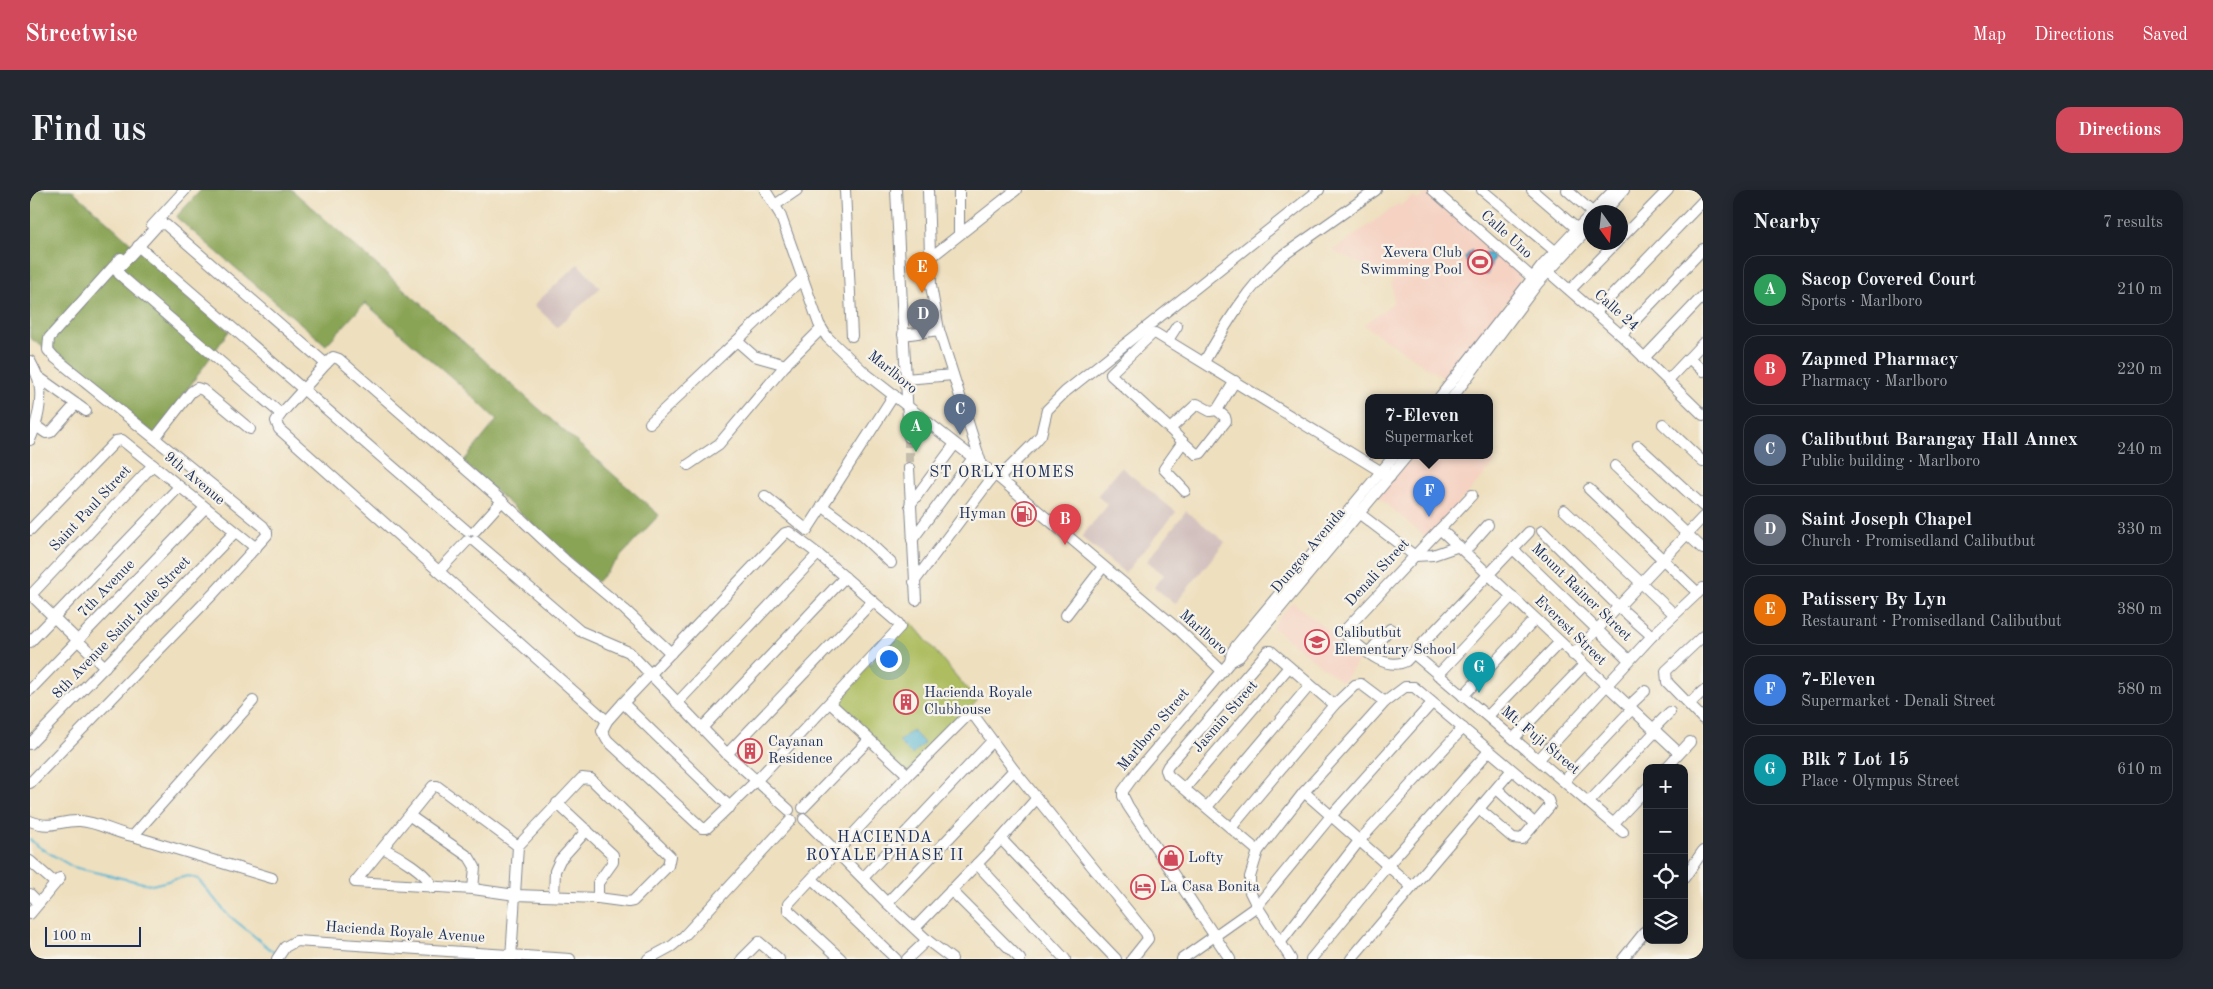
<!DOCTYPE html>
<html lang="en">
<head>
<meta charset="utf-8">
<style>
  body { margin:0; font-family:"Old Standard TT",serif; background:#242831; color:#f1f3f6 }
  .controls { position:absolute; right:15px; bottom:15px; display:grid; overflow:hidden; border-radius:10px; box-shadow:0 2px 12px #0003 }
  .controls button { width:45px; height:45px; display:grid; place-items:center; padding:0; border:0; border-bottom:1px solid #363941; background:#171b24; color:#f1f3f6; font:25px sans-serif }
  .compass { position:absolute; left:1553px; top:15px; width:45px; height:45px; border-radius:50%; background:#171b24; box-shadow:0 2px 12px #0003; rotate:165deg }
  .scale { position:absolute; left:15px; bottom:12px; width:96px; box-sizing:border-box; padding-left:5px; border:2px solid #1b2f5e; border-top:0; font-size:14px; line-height:18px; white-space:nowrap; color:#1b2f5e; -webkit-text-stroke:4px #f7f3e8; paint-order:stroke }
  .you { position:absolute; left:858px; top:468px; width:18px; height:18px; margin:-12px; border:4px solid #fff; border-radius:50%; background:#1a73e8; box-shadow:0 0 0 8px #1a73e833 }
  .badge { display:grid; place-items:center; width:32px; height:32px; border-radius:50%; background:#d1495b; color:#fff; font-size:16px; font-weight:700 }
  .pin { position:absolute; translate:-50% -41px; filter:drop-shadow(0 1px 2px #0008) }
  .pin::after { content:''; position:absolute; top:26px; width:18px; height:15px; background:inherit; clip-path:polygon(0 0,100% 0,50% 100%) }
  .popup { position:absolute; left:1335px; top:204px; width:128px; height:65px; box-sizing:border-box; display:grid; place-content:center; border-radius:10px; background:#171b24; filter:drop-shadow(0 1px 4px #0005); font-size:16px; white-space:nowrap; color:#9ea1a6 }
  .popup b { font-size:19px; color:#f1f3f6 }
  .popup::after { content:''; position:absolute; left:50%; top:100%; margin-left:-10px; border:10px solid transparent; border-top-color:#171b24 }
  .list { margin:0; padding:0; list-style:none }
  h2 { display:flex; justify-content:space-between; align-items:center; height:65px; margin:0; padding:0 20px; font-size:21px }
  h2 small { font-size:16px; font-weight:400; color:#9ea1a6 }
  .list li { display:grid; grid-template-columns:32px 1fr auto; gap:15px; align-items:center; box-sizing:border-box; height:70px; margin:0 10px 10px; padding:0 10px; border:1px solid #363941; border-radius:15px }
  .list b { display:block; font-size:19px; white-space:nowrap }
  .list p { margin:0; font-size:16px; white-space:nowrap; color:#9ea1a6 }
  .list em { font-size:16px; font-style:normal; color:#9ea1a6 }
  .icon { flex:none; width:28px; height:28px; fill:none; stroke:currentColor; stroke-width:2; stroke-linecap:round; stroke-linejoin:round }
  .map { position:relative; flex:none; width:1673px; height:769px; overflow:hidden; border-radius:15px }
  header { display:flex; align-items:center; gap:30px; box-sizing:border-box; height:70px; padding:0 25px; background:#d1495b; color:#fff }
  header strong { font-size:24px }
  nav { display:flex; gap:28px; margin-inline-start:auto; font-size:18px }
  .intro { display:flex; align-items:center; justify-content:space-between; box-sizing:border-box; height:120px; padding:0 30px }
  h1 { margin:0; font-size:35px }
  .button { padding:12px 22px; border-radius:15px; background:#d1495b; color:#fff; font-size:18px; font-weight:700 }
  main { display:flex; gap:30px; padding:0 30px }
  aside { flex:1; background:#171b24; border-radius:15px; box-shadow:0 2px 12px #0003 }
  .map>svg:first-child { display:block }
  .built { fill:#f5d2c2 }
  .industrial { fill:#d1bfbd }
  .green { fill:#adbd60; stroke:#64765f }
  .forest { fill:#8aa456; stroke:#526a5a }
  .water { fill:#54b5d3; stroke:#387298 }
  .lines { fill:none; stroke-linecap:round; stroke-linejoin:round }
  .stream { stroke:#54b5d3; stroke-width:2 }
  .minor-tunnel { stroke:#c4bcab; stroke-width:10; stroke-dasharray:10 5; stroke-linecap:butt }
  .minor-casing { stroke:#84878e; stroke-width:12 }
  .minor { stroke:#fff; stroke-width:10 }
  .labels { text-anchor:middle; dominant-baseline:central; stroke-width:4.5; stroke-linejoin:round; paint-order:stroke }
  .street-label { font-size:15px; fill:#1b2f5e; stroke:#f7f3e8 }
  .poi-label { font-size:15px; fill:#1b2f5e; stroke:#f7f3e8; text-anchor:start }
  .neighbourhood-label { font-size:16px; letter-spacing:1px; fill:#1b2f5e; stroke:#f7f3e8 }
</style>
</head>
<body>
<header>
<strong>Streetwise</strong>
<nav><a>Map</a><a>Directions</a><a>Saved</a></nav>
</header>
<div class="intro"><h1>Find us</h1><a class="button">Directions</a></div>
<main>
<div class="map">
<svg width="1673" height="769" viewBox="0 0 1673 769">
  <rect width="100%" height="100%" fill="#f7f3e8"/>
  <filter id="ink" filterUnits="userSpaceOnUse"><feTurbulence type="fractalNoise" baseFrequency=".02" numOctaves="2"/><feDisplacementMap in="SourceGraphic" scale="10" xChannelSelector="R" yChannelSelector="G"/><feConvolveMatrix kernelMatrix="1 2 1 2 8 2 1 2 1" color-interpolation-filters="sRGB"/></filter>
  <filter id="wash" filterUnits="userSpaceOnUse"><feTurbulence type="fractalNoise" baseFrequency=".0096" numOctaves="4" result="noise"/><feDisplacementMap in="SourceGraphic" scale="20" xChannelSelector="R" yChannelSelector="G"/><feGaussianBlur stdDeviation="1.12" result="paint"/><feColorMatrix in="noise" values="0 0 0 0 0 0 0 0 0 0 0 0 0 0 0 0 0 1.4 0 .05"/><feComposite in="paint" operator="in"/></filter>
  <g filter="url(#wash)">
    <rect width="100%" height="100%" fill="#eedfbe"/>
    <g class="built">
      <path d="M1399,1l92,84 -4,13 -30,38 -39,55 -84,-56 29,-22 -1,-31 -1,1 -28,-8 -30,-14 65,-47 3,2 12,-10 5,4z"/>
      <path d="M1381,266h76l8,7 -68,75 -49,-41z"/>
      <path d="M1262,412l70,55 -20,25 -70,-55z"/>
    </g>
    <g class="industrial">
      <path d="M548,74l22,24 -43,39 -23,-22z"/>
      <path d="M1091,277l55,45 -51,61 -44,-36 27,-32 -11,-9z"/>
      <path d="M1156,321l39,31 -50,62 -21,-17 10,-12 -17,-14z"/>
    </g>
    <path class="green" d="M881,432l66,79 -72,74 -75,-71z"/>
    <g class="forest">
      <path d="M0,0h42l157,141 -74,104 -100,-80 -25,-17z"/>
      <path d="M171,0h91l367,325 -62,67 -134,-120 34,-42 -40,-38 -92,-79 -39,42 -150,-128z"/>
    </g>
    <g class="water">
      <path d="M1441,60l9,8 3,-5 8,1 3,3 -7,18 -17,-3 -5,-14z"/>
      <path d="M882,540l12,13 -12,12 -13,-13z"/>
    </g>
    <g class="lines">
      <path class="stream" d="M0,649l7,7 36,21 79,18 36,-9 10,3 28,34 50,41"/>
    </g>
  </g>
  <g filter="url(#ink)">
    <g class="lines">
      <path class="minor-tunnel" d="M879,247v31"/>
      <defs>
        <g id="minor">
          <path d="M735,0l15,24 39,110 8,13 38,36 134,105 179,151 44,42"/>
          <path d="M815,0l7,146"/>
          <path d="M866,0l13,247"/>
          <path d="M898,0l3,96 8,44 42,133"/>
          <path d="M929,0v44"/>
          <path d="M1403,0l104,92"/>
          <path d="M1452,0l73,61"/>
          <path d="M1502,0l50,43"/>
          <path d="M1537,0l25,22"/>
          <path d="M745,15l22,-15"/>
          <path d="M1563,22l21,-22"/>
          <path d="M1574,22l20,-22"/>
          <path d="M122,36l33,-36"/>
          <path d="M1590,49l48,-49"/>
          <path d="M108,56l329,285"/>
          <path d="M900,68l86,-68"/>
          <path d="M1514,78l77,67 82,80"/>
          <path d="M1540,100l47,-48"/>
          <path d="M1566,122l107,-111"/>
          <path d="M873,145l36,-5"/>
          <path d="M1591,145l82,-86"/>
          <path d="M1138,150l9,-14"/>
          <path d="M707,151l17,15 32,9"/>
          <path d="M1614,168l59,-62"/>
          <path d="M1659,168l14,13"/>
          <path d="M0,171c3,6 8,14 9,21 4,18 -2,42 -9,58"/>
          <path d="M1174,172c22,-38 44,-75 77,-105l95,-67"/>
          <path d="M7,186l49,35"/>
          <path d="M875,189l48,-4"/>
          <path d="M1638,190l35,-37"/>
          <path d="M1409,208l103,-132 48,-51"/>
          <path d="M1422,208l86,-115 52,-56"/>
          <path d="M251,224l45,-50"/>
          <path d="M620,233l153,-145"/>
          <path d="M1633,234l40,38"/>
          <path d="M6,236l10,7 5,-1 25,-28"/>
          <path d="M1140,239l-59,-54v-2l40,-38 4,-2 235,144"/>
          <path d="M125,248l36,-46 6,-4 6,2 47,39"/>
          <path d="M1153,252l13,12 5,-1 25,-32 -1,-4 -8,-7"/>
          <path d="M1608,256l65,60"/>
          <path d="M658,275l31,-21 69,-82 33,-33"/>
          <path d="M1585,276l88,83"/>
          <path d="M879,278l7,132"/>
          <path d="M969,288l37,-37 5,-6 6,-25 18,-18 254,-202"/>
          <path d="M1559,299l109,104"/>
          <path d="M1155,301l-21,-22 19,-27 -13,-13 27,-25 13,7 7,-1 18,-29"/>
          <path d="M1442,305l-125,133v8c15,12 38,36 59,25l123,-129"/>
          <path d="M735,306l42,34 87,-135"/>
          <path d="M880,315l45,-61"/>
          <path d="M792,316l39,29 30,28"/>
          <path d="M1534,320l110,104"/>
          <path d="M1326,321l59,45 18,-1 26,-9"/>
          <path d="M1410,339l239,224"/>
          <path d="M0,340l86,-89 6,-1 134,108"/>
          <path d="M445,341l27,-30"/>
          <path d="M1512,341l76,75 34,30"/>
          <path d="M759,342l29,22 80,69 2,4 -144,154 -49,47h-5l-95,-88 -5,-9 5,-10 16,-18 162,-170z"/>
          <path d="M882,350l61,-82"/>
          <path d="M445,351l105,90 49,21 98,102 62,56"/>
          <path d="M1483,359l116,111"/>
          <path d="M1435,361l23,-26"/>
          <path d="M409,381l28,-30"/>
          <path d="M884,392l80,-107"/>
          <path d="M1,405l74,72"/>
          <path d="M0,406l123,-131"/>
          <path d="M1036,425l37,-48"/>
          <path d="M1673,446l-37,35 1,11 36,37"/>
          <path d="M0,452l149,-155"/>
          <path d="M1339,462l21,-23"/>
          <path d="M1384,464l209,178"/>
          <path d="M1543,465l130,-138"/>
          <path d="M1200,472l2,-10 4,-6 158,-190"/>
          <path d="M1408,485l74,-79"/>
          <path d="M0,500l175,-182"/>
          <path d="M1433,506l72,-77"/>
          <path d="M593,513l107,104"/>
          <path d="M647,513l141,-149"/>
          <path d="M800,513l78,72"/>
          <path d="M1659,514l14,-13"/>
          <path d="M1599,516l16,-15"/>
          <path d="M1458,526l72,-74"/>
          <path d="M577,531l-328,-292 -3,-8 5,-7 -162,-140v-6l38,-42 5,-2 4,1 160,139 7,-7 6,2 163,142 63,59 60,50 46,43"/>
          <path d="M672,538l143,-151"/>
          <path d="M1623,539l17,-17"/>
          <path d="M1484,548l70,-73"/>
          <path d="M0,554l205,-212"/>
          <path d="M697,564l145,-152"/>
          <path d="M1509,569l113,-123 51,-48"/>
          <path d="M1636,578l24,-26"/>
          <path d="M1534,591l68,-72"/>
          <path d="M0,593l184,-190 53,-58v-3l-4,-6 -209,-169 -6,-7 1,-12 72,-80"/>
          <path d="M1155,598l104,-121"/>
          <path d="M1467,599l38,35"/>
          <path d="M1274,602l108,95"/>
          <path d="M1559,612l67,-71"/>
          <path d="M527,613l56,52v7l-15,21v15"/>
          <path d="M1177,617l103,-122"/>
          <path d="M773,618l66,-68"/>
          <path d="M380,626l59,41 6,10 -2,22"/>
          <path d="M774,629l83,84 40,37"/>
          <path d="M0,631c23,9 28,-1 50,0 18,1 35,12 53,15l120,-135"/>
          <path d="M1584,633l33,-35"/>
          <path d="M1201,638l103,-123 21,-20 6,-1 24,18"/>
          <path d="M103,646l139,42"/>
          <path d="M971,649l115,120"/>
          <path d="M353,658c14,7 45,25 50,40"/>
          <path d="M1228,661l-90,-76 -2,-5 2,-4 100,-115h3l63,54"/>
          <path d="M0,671l25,22"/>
          <path d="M947,674l88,95"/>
          <path d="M833,688l129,-137"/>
          <path d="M1654,688l19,-27"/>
          <path d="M782,689l84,80"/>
          <path d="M921,700l69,69"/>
          <path d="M0,704l9,9"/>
          <path d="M524,706l1,-25 5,-11 27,-30"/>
          <path d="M857,713l127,-133"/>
          <path d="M0,724l30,-36"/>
          <path d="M885,738l86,-89 36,-41"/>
          <path d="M1250,753l79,-102 104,-113"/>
          <path d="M247,769l8,-12 11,-6 274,18"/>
          <path d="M481,769l7,-113 64,-68 9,1 79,77 -2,10 -35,35 -5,1 -30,-4 -82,-3 -43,-6 -118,-7 78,-96h4l81,60"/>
          <path d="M618,769l24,-13 12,-10 107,-116"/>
          <path d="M712,769l17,-17 20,17"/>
          <path d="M811,769l-53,-49v-6l120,-129 60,-60 7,2 39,53 132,163 2,6 -16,20"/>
          <path d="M877,769l20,-19 25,19"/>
          <path d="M1152,769l75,-53 74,-90 101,-113"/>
          <path d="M1200,769l-102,-153 -5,-10v-5l16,-22 91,-107 9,-5 168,-201"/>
          <path d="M1261,769l-34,-53 -7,-14v-15l8,-26 46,-59 81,-90 20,-15h9l134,113 2,6 -28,33 -9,-1 -34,-29"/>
          <path d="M1281,769l77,-94 101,-114"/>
          <path d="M1321,769l160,-188"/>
          <path d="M1593,769l24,-30"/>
        </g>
      </defs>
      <use href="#minor" class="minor-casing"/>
      <use href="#minor" class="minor"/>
    </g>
  </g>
  <defs>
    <symbol id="stadium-ring" viewBox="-11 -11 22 22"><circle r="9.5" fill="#f7f3e8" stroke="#d1495b" stroke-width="1.5"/><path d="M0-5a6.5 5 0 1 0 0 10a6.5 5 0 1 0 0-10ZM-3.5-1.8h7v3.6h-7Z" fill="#d1495b"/></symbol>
    <symbol id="fuel-ring" viewBox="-11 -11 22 22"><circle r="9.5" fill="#f7f3e8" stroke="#d1495b" stroke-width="1.5"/><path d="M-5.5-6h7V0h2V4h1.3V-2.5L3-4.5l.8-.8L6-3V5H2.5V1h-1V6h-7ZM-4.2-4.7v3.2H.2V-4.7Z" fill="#d1495b"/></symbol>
    <symbol id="school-ring" viewBox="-11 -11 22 22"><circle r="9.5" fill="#f7f3e8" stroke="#d1495b" stroke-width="1.5"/><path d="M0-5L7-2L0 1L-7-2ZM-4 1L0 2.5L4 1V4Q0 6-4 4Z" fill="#d1495b"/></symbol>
    <symbol id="building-ring" viewBox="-11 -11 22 22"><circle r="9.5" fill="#f7f3e8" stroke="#d1495b" stroke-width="1.5"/><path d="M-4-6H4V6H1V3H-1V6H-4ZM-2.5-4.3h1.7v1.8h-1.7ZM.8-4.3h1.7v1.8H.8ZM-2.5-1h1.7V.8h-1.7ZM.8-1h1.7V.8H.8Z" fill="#d1495b"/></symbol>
    <symbol id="shop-ring" viewBox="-11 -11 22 22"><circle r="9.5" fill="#f7f3e8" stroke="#d1495b" stroke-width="1.5"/><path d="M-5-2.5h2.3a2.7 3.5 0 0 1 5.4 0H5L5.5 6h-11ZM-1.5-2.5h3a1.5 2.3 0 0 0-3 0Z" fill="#d1495b"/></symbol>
    <symbol id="hotel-ring" viewBox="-11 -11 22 22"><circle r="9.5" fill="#f7f3e8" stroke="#d1495b" stroke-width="1.5"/><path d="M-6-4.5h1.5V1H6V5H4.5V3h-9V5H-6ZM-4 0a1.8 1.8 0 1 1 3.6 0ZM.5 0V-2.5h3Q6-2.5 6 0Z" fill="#d1495b"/></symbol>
  </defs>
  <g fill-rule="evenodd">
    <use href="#stadium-ring" x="1436" y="58" width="28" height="28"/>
    <use href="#fuel-ring" x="980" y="310" width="28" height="28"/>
    <use href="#school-ring" x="1273" y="438" width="28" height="28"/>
    <use href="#building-ring" x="862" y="498" width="28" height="28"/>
    <use href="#building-ring" x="706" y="547" width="28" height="28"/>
    <use href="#shop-ring" x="1127" y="654" width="28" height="28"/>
    <use href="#hotel-ring" x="1099" y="683" width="28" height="28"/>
  </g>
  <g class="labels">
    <g class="street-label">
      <text transform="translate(1476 45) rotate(42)">Calle Uno</text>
      <text transform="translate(1586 121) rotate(42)">Calle 24</text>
      <text transform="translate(862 183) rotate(39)">Marlboro</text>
      <text transform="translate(164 289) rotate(40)">9th Avenue</text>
      <text transform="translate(61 319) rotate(-47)">Saint Paul Street</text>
      <text transform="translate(1279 361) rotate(-50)">Dungca Avenida</text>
      <text transform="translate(1348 383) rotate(-47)">Denali Street</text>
      <text transform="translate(77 399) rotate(-46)">7th Avenue</text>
      <text transform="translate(1551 403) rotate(44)">Mount Rainer Street</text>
      <text transform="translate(92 438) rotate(-46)">8th Avenue Saint Jude Street</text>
      <text transform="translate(1540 441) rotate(44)">Everest Street</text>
      <text transform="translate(1173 443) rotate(42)">Marlboro</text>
      <text transform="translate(1196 527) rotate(-49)">Jasmin Street</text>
      <text transform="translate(1124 540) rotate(-50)">Marlboro Street</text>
      <text transform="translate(1510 551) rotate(40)">Mt. Fuji Street</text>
      <text transform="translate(375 743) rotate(4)">Hacienda Royale Avenue</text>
    </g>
    <g class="poi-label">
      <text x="1432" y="63" text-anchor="end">Xevera Club<tspan x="1432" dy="17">Swimming Pool</tspan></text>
      <text x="976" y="324" text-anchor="end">Hyman</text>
      <text x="1304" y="443">Calibutbut<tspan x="1304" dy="17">Elementary School</tspan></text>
      <text x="894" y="503">Hacienda Royale<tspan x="894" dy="17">Clubhouse</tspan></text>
      <text x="738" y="552">Cayanan<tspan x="738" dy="17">Residence</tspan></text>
      <text x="1158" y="668">Lofty</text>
      <text x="1130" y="697">La Casa Bonita</text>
    </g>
    <g class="neighbourhood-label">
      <text x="972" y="283">ST ORLY HOMES</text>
      <text x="855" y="648">HACIENDA<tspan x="855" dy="18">ROYALE PHASE II</tspan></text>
    </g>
  </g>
</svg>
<div class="controls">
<button>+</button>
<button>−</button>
<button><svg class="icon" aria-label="locate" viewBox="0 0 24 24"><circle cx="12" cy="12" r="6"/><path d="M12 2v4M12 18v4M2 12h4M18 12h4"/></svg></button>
<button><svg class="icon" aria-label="layers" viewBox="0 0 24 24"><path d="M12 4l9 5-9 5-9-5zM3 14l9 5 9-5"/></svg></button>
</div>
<svg class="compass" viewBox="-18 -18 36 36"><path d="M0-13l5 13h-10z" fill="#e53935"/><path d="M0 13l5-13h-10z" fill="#9ea1a6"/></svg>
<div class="scale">100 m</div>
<div class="you"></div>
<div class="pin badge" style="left:886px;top:262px;background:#2e9e5b">A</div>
<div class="pin badge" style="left:1035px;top:355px;background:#e0444e">B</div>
<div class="pin badge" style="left:930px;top:245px;background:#5c6f8a">C</div>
<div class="pin badge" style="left:893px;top:150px;background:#6b7280">D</div>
<div class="pin badge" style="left:892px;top:103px;background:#e8710a">E</div>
<div class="pin badge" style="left:1399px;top:327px;background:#3f7fe0">F</div>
<div class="popup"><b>7-Eleven</b>Supermarket</div>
<div class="pin badge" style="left:1449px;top:503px;background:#0f9aa8">G</div>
</div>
<aside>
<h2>Nearby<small>7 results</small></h2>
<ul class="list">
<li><span class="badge" style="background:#2e9e5b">A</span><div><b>Sacop Covered Court</b><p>Sports · Marlboro</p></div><em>210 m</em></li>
<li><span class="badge" style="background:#e0444e">B</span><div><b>Zapmed Pharmacy</b><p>Pharmacy · Marlboro</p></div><em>220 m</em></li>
<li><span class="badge" style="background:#5c6f8a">C</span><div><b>Calibutbut Barangay Hall Annex</b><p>Public building · Marlboro</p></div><em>240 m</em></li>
<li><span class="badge" style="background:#6b7280">D</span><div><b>Saint Joseph Chapel</b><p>Church · Promisedland Calibutbut</p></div><em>330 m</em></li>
<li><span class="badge" style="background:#e8710a">E</span><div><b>Patissery By Lyn</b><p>Restaurant · Promisedland Calibutbut</p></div><em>380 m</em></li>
<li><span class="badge" style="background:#3f7fe0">F</span><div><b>7-Eleven</b><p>Supermarket · Denali Street</p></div><em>580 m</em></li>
<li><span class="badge" style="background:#0f9aa8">G</span><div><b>Blk 7 Lot 15</b><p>Place · Olympus Street</p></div><em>610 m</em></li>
</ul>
</aside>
</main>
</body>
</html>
